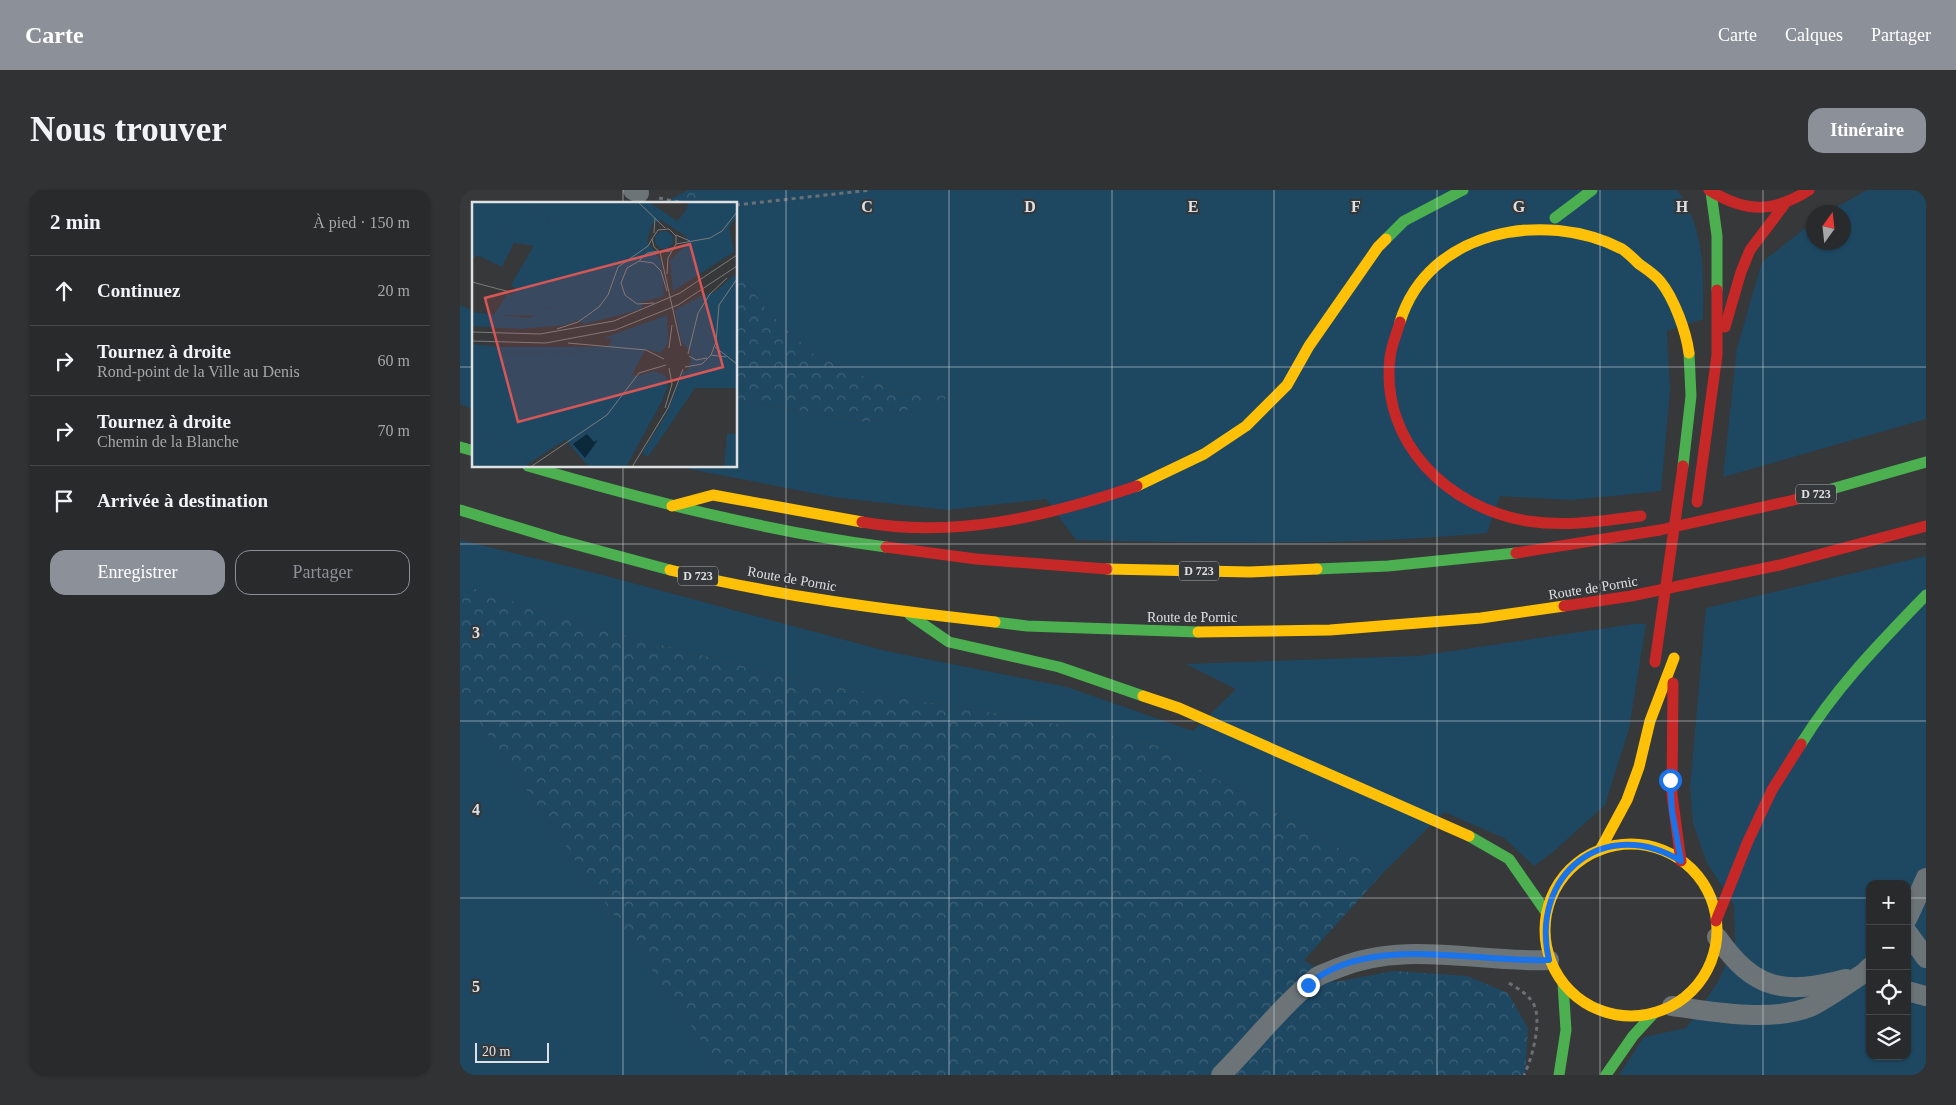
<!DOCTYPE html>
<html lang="fr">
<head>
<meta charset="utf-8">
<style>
  body { margin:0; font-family:"Times New Roman",serif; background:#303233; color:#f1f3f6 }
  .controls { position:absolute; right:15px; bottom:15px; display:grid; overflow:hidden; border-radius:10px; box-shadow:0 1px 4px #0004 }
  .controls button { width:45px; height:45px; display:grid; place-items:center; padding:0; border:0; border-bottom:1px solid #444647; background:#282a2b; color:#f1f3f6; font:25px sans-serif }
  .compass { position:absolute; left:1346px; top:15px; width:45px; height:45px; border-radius:50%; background:#282a2b; box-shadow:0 1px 4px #0004; rotate:15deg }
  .scale { position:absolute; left:15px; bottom:12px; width:74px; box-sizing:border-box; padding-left:5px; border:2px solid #dee0e1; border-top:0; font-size:14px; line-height:18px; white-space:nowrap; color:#dee0e1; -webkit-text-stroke:4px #35383a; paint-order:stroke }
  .stop { position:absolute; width:15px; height:15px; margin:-11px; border:4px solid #1a73e8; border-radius:50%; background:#fff }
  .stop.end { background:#1a73e8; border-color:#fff; box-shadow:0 1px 5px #0008 }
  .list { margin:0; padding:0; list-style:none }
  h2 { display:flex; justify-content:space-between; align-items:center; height:65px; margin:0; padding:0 20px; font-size:21px }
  h2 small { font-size:16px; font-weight:400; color:#a5a7a9 }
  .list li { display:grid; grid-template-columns:32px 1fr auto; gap:15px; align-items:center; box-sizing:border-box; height:70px; padding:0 20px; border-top:1px solid #444647 }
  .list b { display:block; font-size:19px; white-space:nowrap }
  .list p { margin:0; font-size:16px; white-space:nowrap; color:#a5a7a9 }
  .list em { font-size:16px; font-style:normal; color:#a5a7a9 }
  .actions { display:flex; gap:10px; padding:15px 20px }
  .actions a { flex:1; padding:11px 0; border:1px solid #8c9099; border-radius:15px; text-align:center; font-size:18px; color:#8c9099 }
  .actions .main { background:#8c9099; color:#fff }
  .icon { flex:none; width:28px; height:28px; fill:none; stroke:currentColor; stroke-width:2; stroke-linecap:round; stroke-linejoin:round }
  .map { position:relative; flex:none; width:1466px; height:885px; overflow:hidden; border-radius:15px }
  header { display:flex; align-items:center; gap:30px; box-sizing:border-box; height:70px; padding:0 25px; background:#8c9099; color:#fff }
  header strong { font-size:24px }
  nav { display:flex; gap:28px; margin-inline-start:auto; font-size:18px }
  .intro { display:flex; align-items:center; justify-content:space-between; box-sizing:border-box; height:120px; padding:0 30px }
  h1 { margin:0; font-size:35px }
  .button { padding:12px 22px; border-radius:15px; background:#8c9099; color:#fff; font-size:18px; font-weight:700 }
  main { display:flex; gap:30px; padding:0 30px }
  aside { flex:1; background:#282a2b; border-radius:15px; box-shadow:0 1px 4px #0004 }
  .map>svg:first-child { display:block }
  .grass { fill:#1e4862; fill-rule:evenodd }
  .forest { fill:url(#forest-crowns) }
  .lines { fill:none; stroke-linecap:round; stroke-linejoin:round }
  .path { stroke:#6c7074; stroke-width:3; stroke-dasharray:4 4; stroke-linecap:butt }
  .street { stroke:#6d7478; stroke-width:20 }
  .fast { stroke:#4caf50; stroke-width:11 }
  .slow { stroke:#ffc107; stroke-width:11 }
  .jam { stroke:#c62828; stroke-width:11 }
  .jam-bridge { stroke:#c62828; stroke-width:11 }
  .route { stroke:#1a73e8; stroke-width:6 }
  .grid { fill:none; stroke:#dee0e1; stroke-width:1; stroke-opacity:0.55 }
  .labels { text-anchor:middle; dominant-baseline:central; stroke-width:4.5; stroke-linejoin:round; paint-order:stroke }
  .shield { fill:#35383a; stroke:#abaeaf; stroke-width:1 }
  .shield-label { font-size:12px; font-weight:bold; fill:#dee0e1 }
  .street-label { font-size:14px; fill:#dee0e1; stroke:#35383a }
  .inset-road { fill:none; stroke:#797b7c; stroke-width:1 }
  .view { fill:#d85656; fill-opacity:0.15; stroke:#d85656; stroke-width:2.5 }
  .inset-edge { fill:none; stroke:#dee0e1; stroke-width:2.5 }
  .grid-label { font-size:16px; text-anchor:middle; font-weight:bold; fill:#dee0e1; stroke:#35383a; stroke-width:4.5; stroke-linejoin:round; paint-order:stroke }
</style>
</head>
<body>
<header>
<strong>Carte</strong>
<nav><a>Carte</a><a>Calques</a><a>Partager</a></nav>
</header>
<div class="intro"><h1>Nous trouver</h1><a class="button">Itinéraire</a></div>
<main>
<aside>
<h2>2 min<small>À pied · 150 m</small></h2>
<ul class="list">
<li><svg class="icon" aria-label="ahead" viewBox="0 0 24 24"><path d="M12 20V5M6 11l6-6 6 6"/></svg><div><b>Continuez</b></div><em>20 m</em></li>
<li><svg class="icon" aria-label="right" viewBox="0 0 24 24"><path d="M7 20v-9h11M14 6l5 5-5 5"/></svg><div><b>Tournez à droite</b><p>Rond-point de la Ville au Denis</p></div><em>60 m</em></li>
<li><svg class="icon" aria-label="right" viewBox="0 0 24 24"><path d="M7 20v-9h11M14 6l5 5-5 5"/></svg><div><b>Tournez à droite</b><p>Chemin de la Blanche</p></div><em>70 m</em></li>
<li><svg class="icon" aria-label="arrive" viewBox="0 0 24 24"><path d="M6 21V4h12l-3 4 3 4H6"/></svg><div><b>Arrivée à destination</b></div></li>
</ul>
<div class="actions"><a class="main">Enregistrer</a><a>Partager</a></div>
</aside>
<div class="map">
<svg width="1466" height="885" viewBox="0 0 1466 885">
  <defs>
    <pattern id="forest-crowns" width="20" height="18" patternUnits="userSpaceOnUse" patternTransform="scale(1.25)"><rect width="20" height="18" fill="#1e4862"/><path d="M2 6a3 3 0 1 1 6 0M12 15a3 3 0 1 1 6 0" fill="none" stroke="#3e6278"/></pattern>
  </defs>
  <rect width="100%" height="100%" fill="#363839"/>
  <g class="grass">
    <path d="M241,0h976c29,39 26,82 26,129l-36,12 3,59 -9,101 -90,9 -71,-4 -13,37c-137,13 -274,10 -411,7l-30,-41 -99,11 -114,-13 -159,-31h62v-67l129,23 89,-26 -54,-3 -88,-40 -44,-41 -32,-44v-64h-29z"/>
    <path d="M1407,0h59v229l-203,58 14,-129 25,-86 51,-40 1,20h30v-30h-16z"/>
    <path d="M0,115l14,6v99l-14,-6z"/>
    <path d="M0,350l135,33 291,78 181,36 126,44 43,-42 -50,-25 232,-8 216,-32h12l-17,105 -24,76 -53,48 -18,13 -30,-28 -60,-26 -61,61 -225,-127 -115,-25 -239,-39 -230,-60 -114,-38z"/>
    <path d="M1466,366v519h-307l25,-38 42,-9 32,-46 17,-39 -1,-38 -27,-42 -14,-40 -3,-35 16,-180zM1410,694h37v172h-37z"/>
    <path d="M0,504l265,381h-265z"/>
  </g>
  <g class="forest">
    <path d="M228,0h13l6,14h-45z"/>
    <path d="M276,78l32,44 44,41 88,40 56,3 -91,26 -129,-23z"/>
    <path d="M0,394l114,38 230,60 239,39 115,25 225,127 -79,87 31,22 59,-11 73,5 41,17 20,35 -3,47h-800l-265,-381z"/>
  </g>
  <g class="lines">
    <g class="path">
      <path d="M199,8l29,6"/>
      <path d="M276,15l135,-15"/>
      <path d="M1049,793c9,6 18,10 24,20 10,16 -1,56 -9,72"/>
    </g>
    <g class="street">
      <path d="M173,0l6,3"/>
      <path d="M1447,729l19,-41"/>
      <path d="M1447,742l19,26"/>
      <path d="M1257,747c38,54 67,58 129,42"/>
      <path d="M1447,801l19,5"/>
      <path d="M1212,816c40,6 102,17 140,0 18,-9 35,-22 52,-33l6,-6"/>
      <path d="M761,885c32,-32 61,-70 96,-98 6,-4 14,-6 21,-9 67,-28 142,-5 211,-8"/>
    </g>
    <g class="fast">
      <path d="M1251,2l6,44v54"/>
      <path d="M1095,28l37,-28"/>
      <path d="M926,49l18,-18 59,-31"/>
      <path d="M0,257l14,4"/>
      <path d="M68,276c118,34 236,65 358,81"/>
      <path d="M1223,276l8,-70 -2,-43"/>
      <path d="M1368,300l98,-28"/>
      <path d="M0,320l99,30 111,30"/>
      <path d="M857,379l71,-3 128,-13"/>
      <path d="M450,425l39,27 110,25 84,29"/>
      <path d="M535,432l32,4 171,6"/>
      <path d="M1341,554c36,-58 78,-100 125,-149"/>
      <path d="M1009,646l40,23 37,53"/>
      <path d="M1099,885l7,-45 -3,-46"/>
      <path d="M1146,885l27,-39 21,-23"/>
    </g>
    <g class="slow">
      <path d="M940,132c28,-92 144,-113 222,-73 6,4 12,10 17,15 7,5 15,10 21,17 14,17 26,50 29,72"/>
      <path d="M677,296l67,-32 42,-28 41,-41 22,-39 69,-99 8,-8"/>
      <path d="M212,316l41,-11 149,27"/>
      <path d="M647,379l143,3 67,-3"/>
      <path d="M210,380c107,26 216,40 325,52"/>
      <path d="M738,442l132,-2 151,-12 83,-12"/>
      <path d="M683,506l36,12 290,128"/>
      <circle cx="1171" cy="740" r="86"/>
      <path d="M1140,660l27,-50 12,-33 11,-46 24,-63"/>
    </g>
    <g class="jam">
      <path d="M1249,0c37,23 64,23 100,0"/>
      <path d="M940,132c-3,11 -9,24 -10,36 -10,85 59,150 137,163 39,6 76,0 114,-5"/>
      <path d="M1265,137l16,-55 9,-22 34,-45"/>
      <path d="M1237,312l20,-147v-65"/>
      <path d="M402,332c93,17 187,-6 275,-36"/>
      <path d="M426,357l90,12 131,10"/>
      <path d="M1056,363l144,-23 134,-30 34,-10"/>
      <path d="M1104,416l67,-10 149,-31 146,-39"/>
      <path d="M1213,493l-1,112 9,66"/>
      <path d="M1256,731l32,-80 24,-51 29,-46"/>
    </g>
    <path class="jam-bridge" d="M1195,472l28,-196"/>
  </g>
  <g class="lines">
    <path class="route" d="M848,795c59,-52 169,-22 241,-25 -20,-85 56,-146 132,-99l-9,-50 -2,-31"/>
  </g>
  <path class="grid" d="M163,0v14M326,0v885M489,0v885M652,0v885M814,0v885M977,0v885M1140,0v885M1303,0v885M0,177h14M276,177h1190M163,276v609M0,354h1466M0,531h1466M0,708h1410M1447,708h19"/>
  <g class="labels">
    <g class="shield">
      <rect x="1336" y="294.5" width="40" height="19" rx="4"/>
      <rect x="719" y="371.5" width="40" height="19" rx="4"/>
      <rect x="218" y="376.5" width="40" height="19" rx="4"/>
    </g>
    <g class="shield-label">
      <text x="1356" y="304">D 723</text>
      <text x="739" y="381">D 723</text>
      <text x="238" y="386">D 723</text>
    </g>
    <g class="street-label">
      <text transform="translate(332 389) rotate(10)">Route de Pornic</text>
      <text transform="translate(1133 398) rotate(-9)">Route de Pornic</text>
      <text x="732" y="427">Route de Pornic</text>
    </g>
  </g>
  <g transform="translate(12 12)">
    <rect width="265" height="265" fill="#363839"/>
    <path d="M0,0h11l13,7 9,16 -2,8 11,10 -12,24 -25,-12 -5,5zM57,0h120l28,19 8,-9 4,-10h48v15l-8,10 5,25 -61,39 -3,-31 17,-16v-7l-26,-17 -9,4 -5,17 14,20 3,35 -22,6v6l-7,3 -51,13 -5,-4 -14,5 -45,4 -48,-3v-14l56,6 32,-9 -20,-1 -29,-23 39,-67zM183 38a9 9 0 1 1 18 0a9 9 0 1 1-18 0ZM262,73l3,3v110h-42l-47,69 -6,-4 25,-40 16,-41 5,-2 3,-8 -1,-11 -9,-10 -6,-31 30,-16 9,-1zM195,113l1,27 -7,11 -15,-4 -6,10 -36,-9 -52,4 -66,-1 89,76 -10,11 -37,24 -3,-9 -53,-24v-87l26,3h110l4,-8 -8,-1z" fill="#1e4862"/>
    <path d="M11,0h46l21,16 -15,28 -21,-3 -11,-10 2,-8 -10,-5v-11zM46,87l22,19 22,1 -11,7 -57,-1 13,-21 4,1zM132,148l36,9 -8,16 5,1 18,-5 11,5 2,9 -6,16 -36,66h-37l-25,-29 11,-9 -90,-76 67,1zM0,229l54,24 2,12h-56zM255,232h10v33h-13z" fill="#1e4862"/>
    <path d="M115,232l7,8 4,-2 -13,18 -12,-14z" fill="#0b293a"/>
    <path class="inset-road" d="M166,0l27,26M182,31l1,-15M204,33l14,6M204,42l34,-6 12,-7 15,-19M188,50l21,94M167,59l8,-8 11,-2M195,72l1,-16 8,-14v-8l-7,-7 -11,1 -6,9 2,8 6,5 11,-1M0,80l38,10M182,101l-17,1 -12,-9 -4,-12 6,-15 12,-7 14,2 8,8 6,20M85,127l21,-7 21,-15 9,-12 10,-28 30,-21 4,-7M0,130l68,2 74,-13 66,-28 57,-38M0,139l74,2 69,-13 63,-25 59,-39M96,141l78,7 18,9M243,145l22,17M197,146l3,-23M216,152l10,-41 12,-19 17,-16M239,153l15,2M217,154l7,4 11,-2M213,165l17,-3 9,-9 5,-13 3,-37 18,-26M193,206l7,-24 -3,-16M60,264l75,-51 32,-42 27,-8M160,265l36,-59 15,-39"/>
    <path class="view" d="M218,42l33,123 -205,55 -33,-124z"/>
    <rect width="265" height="265" class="inset-edge"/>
  </g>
  <g class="grid-label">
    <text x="407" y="22">C</text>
    <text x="570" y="22">D</text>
    <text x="733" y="22">E</text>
    <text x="896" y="22">F</text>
    <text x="1059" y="22">G</text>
    <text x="1222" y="22">H</text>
    <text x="16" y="448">3</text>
    <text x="16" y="625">4</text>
    <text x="16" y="802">5</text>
  </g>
</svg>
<div class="controls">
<button>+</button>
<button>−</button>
<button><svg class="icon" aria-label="locate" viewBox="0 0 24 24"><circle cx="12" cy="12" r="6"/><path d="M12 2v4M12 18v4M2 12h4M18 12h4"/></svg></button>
<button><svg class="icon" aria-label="layers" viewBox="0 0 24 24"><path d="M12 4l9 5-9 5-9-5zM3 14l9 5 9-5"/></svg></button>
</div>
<svg class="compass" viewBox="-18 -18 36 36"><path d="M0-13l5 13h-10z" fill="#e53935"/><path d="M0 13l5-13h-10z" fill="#a5a7a9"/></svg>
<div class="scale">20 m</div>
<div class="stop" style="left:1210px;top:590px"></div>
<div class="stop end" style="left:848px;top:795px"></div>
</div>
</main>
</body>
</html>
